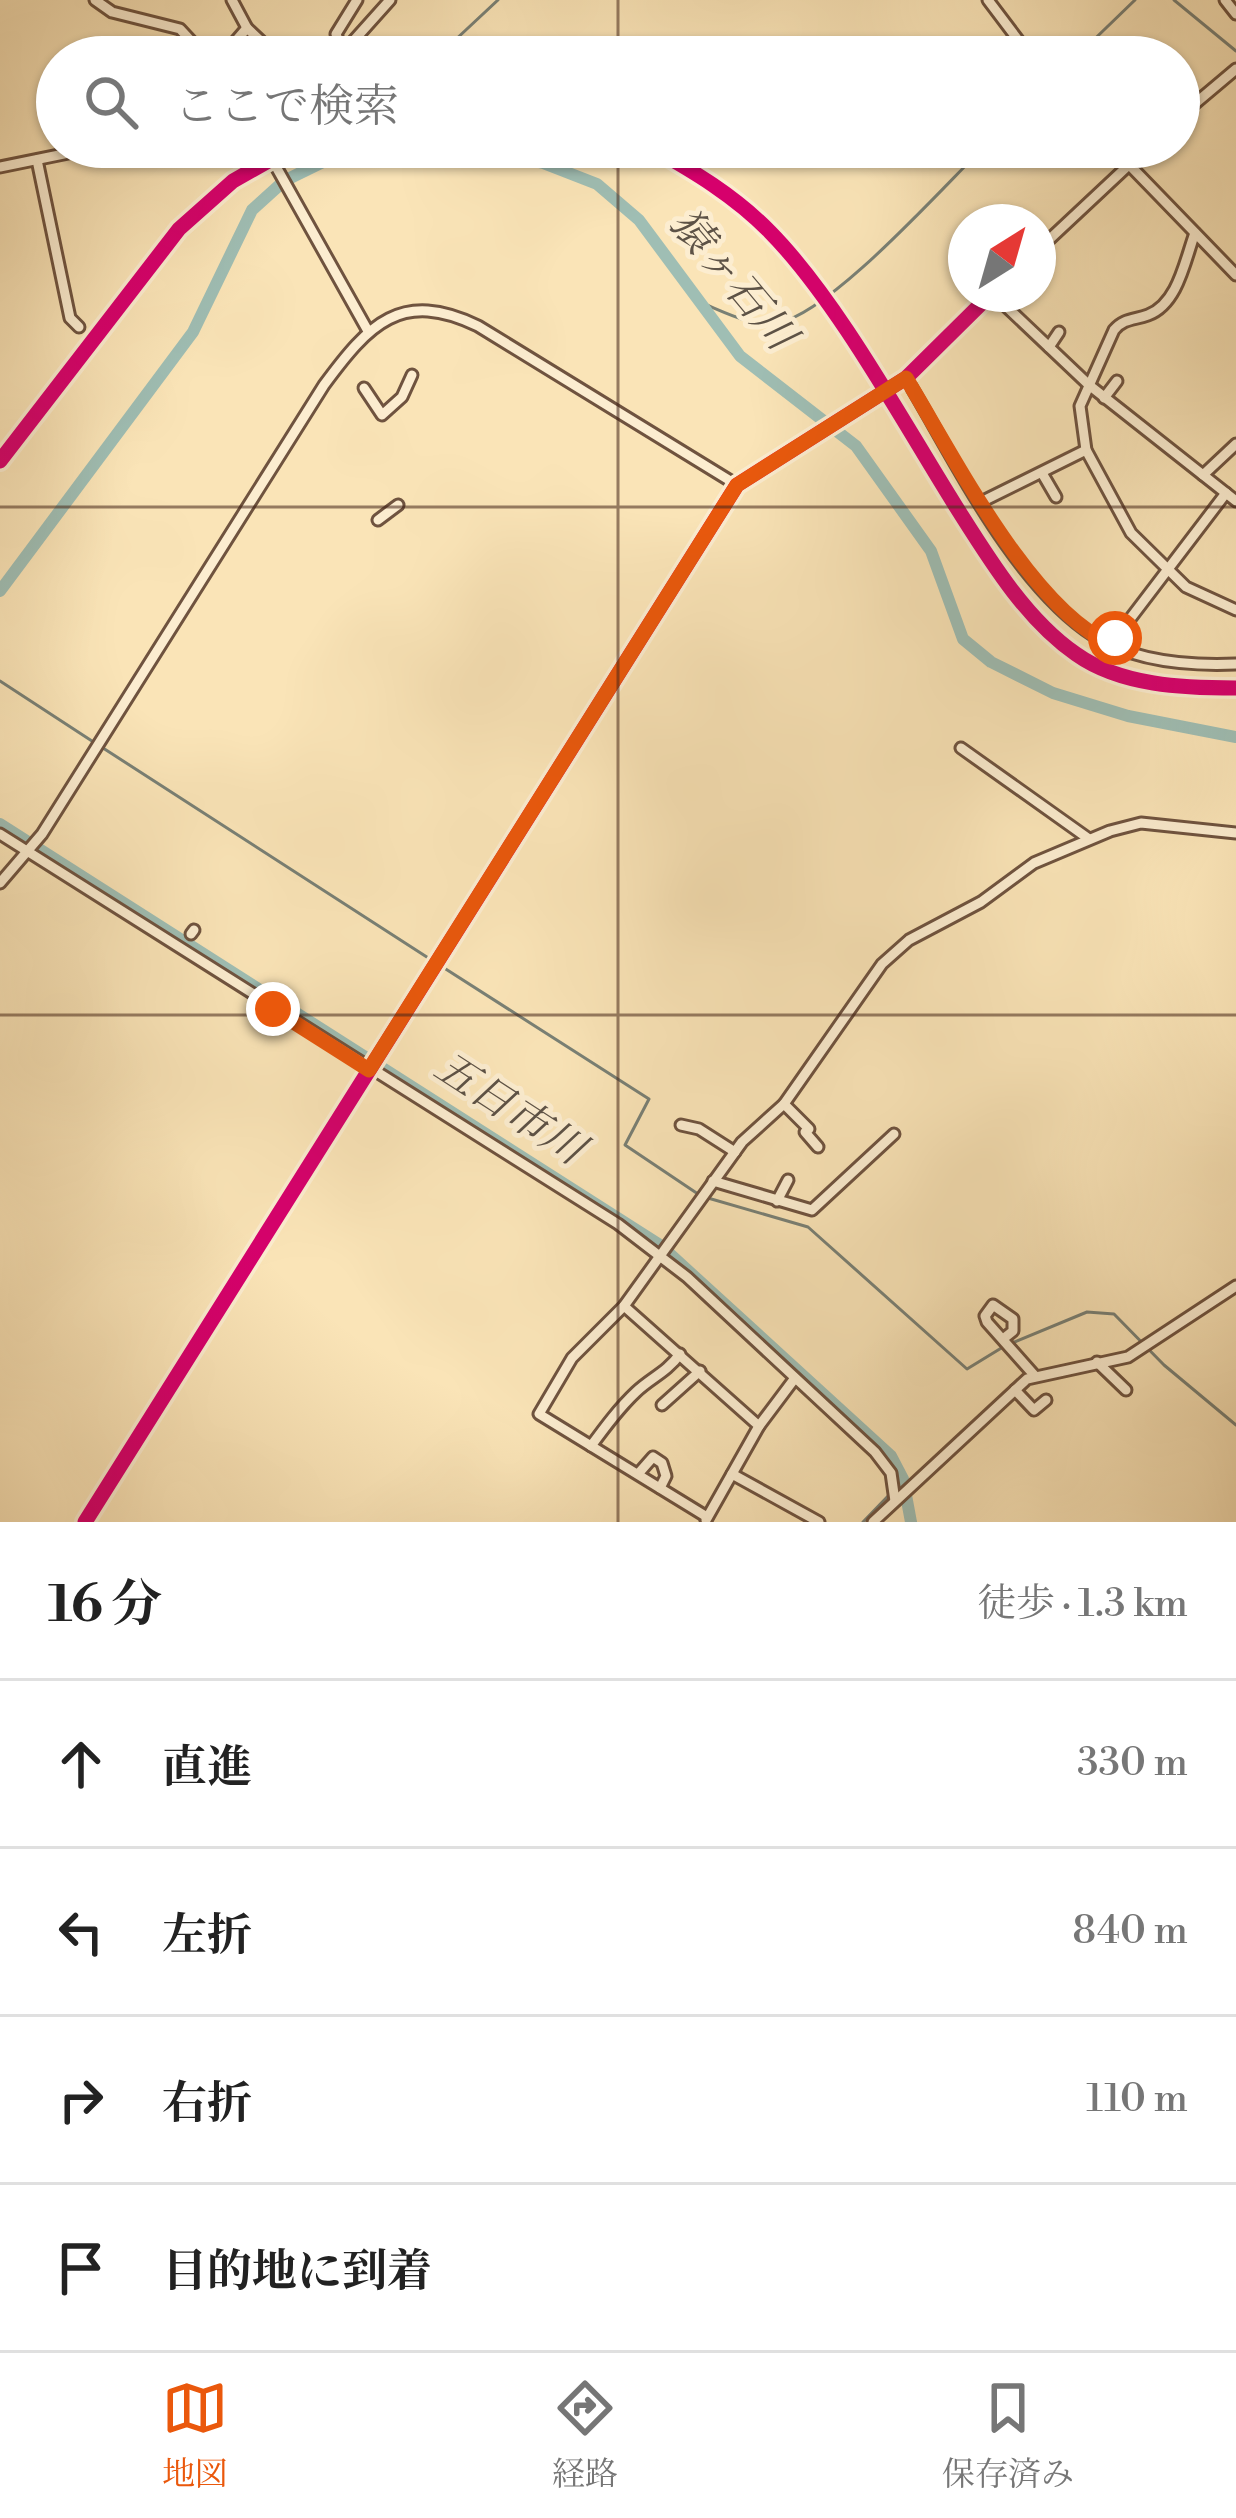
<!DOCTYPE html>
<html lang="ja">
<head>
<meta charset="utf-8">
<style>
  body { margin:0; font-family:"Libre Bodoni","Noto Serif JP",serif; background:#f2f2f2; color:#222 }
  .compass { position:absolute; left:948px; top:204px; width:108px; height:108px; border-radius:50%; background:#fff; box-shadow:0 3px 9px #0004; rotate:37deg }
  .stop { position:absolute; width:36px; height:36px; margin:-27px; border:9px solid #ea580c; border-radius:50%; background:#fff }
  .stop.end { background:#ea580c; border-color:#fff; box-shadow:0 3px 12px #0008 }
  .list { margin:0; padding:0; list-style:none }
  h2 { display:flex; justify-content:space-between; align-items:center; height:156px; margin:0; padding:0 48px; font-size:51px }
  h2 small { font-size:39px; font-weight:400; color:#767676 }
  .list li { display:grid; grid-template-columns:78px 1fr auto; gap:36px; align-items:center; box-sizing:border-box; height:168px; padding:0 48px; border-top:3px solid #e0e0e0 }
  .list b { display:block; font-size:45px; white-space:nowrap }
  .list em { font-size:39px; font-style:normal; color:#767676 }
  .icon { flex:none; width:66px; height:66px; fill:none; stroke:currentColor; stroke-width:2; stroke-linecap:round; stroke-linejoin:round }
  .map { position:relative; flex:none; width:1236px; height:1522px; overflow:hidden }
  .search { position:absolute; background:#fff; box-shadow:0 3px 9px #0004; left:36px; right:36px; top:36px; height:132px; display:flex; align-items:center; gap:30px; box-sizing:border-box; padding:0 42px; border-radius:66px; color:#767676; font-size:45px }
  .sheet { height:828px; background:#fff }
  nav { display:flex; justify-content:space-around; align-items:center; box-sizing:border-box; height:168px; border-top:3px solid #e0e0e0; background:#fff; font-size:33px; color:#767676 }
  nav a { display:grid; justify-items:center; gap:6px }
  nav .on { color:#ea580c }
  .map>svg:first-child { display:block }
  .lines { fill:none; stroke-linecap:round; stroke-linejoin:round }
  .stream { stroke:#798075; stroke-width:3 }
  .river { stroke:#9fbeb4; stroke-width:12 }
  .minor-casing { stroke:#6f533f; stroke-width:15 }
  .minor { stroke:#fcedd0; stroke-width:9 }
  .cycleway-casing { stroke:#fcedd0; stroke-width:22 }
  .cycleway { stroke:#d6006c; stroke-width:15 }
  .route { stroke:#ea580c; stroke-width:15 }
  .grid { fill:none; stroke:#412317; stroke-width:3; stroke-opacity:0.55 }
  .labels { text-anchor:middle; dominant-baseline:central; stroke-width:10; stroke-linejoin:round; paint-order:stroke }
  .water-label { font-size:42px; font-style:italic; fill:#5d5246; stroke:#fcedd0 }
</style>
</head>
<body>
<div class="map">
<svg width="1236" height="1522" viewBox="0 0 1236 1522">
  <rect width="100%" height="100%" fill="#fae4b7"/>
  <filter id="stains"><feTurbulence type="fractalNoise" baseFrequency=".00167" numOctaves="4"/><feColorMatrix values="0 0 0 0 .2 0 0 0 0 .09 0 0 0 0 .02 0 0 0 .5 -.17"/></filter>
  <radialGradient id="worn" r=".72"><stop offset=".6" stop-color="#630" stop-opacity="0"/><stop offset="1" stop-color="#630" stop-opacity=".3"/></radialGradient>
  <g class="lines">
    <g class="stream">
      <path d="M1174,0l62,51"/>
      <path d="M437,57l61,-57"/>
      <path d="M1076,57l59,-57"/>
      <path d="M697,301c24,9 55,27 81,22 53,-10 164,-135 206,-176"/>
      <path d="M0,681l95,62"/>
      <path d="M103,748l330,213"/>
      <path d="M441,966l208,133 -24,46 76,51 107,31 159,142 36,-22"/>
      <path d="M1012,1343l75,-31 27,2 50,51 72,60"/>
      <path d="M863,1522l27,-28"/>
    </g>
    <g class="river">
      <path d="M468,147l75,16 54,21 42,36 101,136 116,90 75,105 32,88 28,23 62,31 75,23 108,21"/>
      <path d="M0,591l193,-259 59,-122 32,-29 55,-27 30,-7"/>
      <path d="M0,824l660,421 231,211 12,23 8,43"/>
    </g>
    <defs>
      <g id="minor">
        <path d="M95,0l17,12 68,17 26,28"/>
        <path d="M232,0l15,28 17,16 54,13"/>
        <path d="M988,0l43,57"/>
        <path d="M1225,0l11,14"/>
        <path d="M222,57l25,-29"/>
        <path d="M339,57l51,-57"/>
        <path d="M344,57l-8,-23 21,-34"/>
        <path d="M1179,117l57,-48"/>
        <path d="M265,147l103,184"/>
        <path d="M1112,147l124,128"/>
        <path d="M37,160l33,158 9,9"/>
        <path d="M0,167l98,-20"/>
        <path d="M1195,233c-10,27 -17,71 -47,82 -13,5 -24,3 -34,15l-34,76 6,44 45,83 55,54 50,23"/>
        <path d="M1038,250l110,-103"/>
        <path d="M993,294l96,91 147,116"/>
        <path d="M1049,347l10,-15"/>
        <path d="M906,378c48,80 108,207 188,258 41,26 94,30 142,28"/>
        <path d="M364,388l18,27 20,-18 10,-22"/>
        <path d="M1104,398l13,-17"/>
        <path d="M1042,473l14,24"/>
        <path d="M1203,475l33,-31"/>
        <path d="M981,502l105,-52"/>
        <path d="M378,520l20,-15"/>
        <path d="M1111,644l115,-151"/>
        <path d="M961,748l128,91"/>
        <path d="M0,834l618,390 69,53 188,175 16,21 4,28"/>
        <path d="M0,883l42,-49 282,-449c45,-61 77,-96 154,-59l259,159"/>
        <path d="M191,934l3,-4"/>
        <path d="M784,1104l25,25 -4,3 13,15"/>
        <path d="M681,1125l18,4 36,23"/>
        <path d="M713,1181l99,29 82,-76"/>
        <path d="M777,1201l11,-21"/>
        <path d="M624,1306l135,120 -53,94"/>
        <path d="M1003,1339l10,-8v-12l-20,-14 -8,11 2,6 48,54"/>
        <path d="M1097,1362l29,28"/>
        <path d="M1015,1390l19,20 12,-10"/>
        <path d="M662,1405l38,-34"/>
        <path d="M759,1426l36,-48"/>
        <path d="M591,1446c14,-19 28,-38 45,-54 16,-15 30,-19 44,-38"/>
        <path d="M638,1474l15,-17 9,6 4,13 -6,12"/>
        <path d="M732,1474l87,48"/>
        <path d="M707,1517l-168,-103 33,-56 52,-52 118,-164 42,-38 98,-140 27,-24 72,-38 53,-39 76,-32 31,-8 95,10"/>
        <path d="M85,1522l652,-1037 169,-107 85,-84"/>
        <path d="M873,1522l154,-143 101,-22 108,-71"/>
      </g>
    </defs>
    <use href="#minor" class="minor-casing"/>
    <use href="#minor" class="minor"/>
    <defs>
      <g id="cycleway">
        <path d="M650,147c43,24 85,49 120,85 67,68 133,190 185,273 33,52 70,114 121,149 45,32 108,34 160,34"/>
        <path d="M0,461l179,-232 54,-48 60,-34"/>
        <path d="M85,1522l652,-1037 169,-107 85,-84"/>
      </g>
    </defs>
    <use href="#cycleway" class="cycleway-casing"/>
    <use href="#cycleway" class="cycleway"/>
  </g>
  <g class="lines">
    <path class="route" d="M273,1009l96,61 368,-585 169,-107c46,75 124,231 205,266l4,-6"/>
  </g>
  <path class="grid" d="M618,0v57M618,147v1375M0,507h1236M0,1015h1236"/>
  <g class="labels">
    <g class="water-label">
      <text transform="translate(732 280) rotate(50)">猿ヶ石川</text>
      <text transform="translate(509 1109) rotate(33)">五日市川</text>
    </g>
  </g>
  <rect width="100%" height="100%" filter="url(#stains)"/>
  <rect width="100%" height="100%" fill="url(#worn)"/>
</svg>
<svg class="compass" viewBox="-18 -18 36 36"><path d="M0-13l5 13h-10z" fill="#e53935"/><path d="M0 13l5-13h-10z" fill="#767676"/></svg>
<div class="stop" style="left:1115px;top:638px"></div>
<div class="stop end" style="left:273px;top:1009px"></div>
<div class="search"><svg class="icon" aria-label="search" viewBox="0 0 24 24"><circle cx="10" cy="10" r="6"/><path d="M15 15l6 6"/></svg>ここで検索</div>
</div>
<section class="sheet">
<h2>16 分<small>徒歩 · 1.3 km</small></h2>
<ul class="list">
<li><svg class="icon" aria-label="ahead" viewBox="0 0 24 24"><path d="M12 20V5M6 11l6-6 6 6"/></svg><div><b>直進</b></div><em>330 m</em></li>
<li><svg class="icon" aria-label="left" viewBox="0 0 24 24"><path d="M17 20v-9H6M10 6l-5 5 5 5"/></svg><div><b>左折</b></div><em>840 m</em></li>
<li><svg class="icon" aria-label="right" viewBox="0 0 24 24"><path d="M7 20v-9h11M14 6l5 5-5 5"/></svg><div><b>右折</b></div><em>110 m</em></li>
<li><svg class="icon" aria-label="arrive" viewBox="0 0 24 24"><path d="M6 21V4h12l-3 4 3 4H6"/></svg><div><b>目的地に到着</b></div></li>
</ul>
</section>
<nav>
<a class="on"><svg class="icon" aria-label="map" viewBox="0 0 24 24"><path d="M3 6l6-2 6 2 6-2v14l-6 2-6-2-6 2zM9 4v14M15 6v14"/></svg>地図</a>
<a><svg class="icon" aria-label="directions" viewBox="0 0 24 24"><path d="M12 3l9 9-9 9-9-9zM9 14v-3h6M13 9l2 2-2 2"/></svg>経路</a>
<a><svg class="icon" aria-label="saved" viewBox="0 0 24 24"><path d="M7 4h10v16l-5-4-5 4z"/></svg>保存済み</a>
</nav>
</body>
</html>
